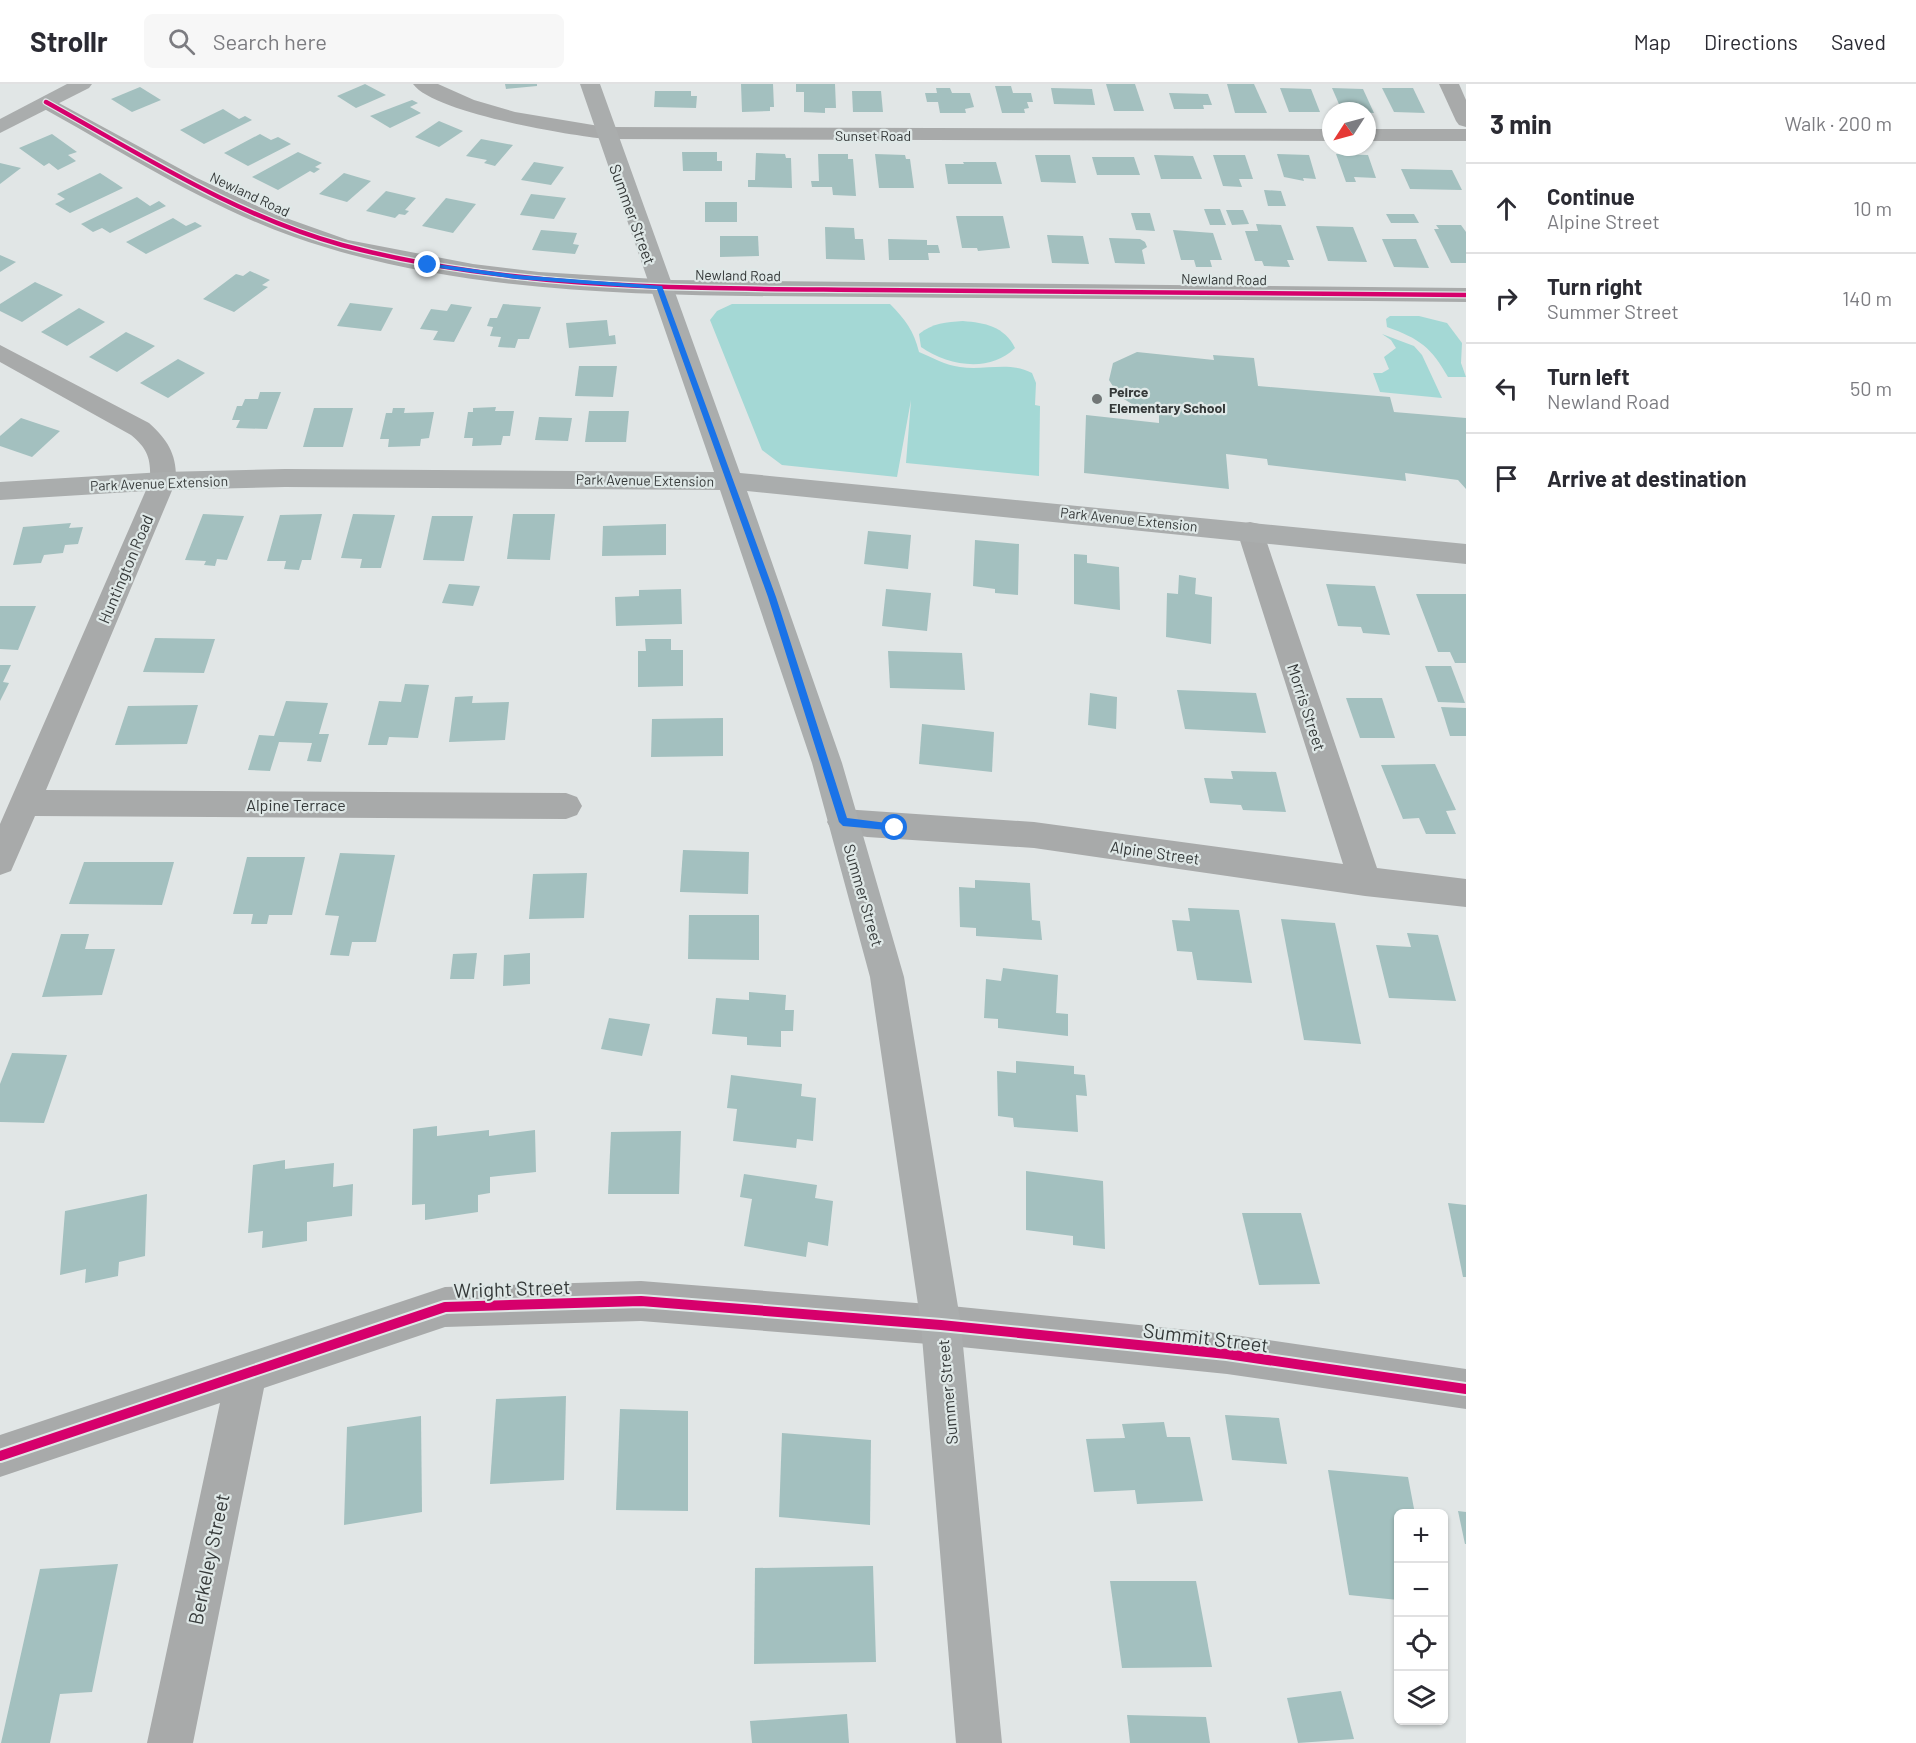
<!DOCTYPE html>
<html lang="en">
<head>
<meta charset="utf-8">
<style>
  body { margin:0; font-family:Barlow,sans-serif; background:#f7f7f7; color:#2b2b33 }
  .controls { position:absolute; right:18px; bottom:18px; display:grid; overflow:hidden; border-radius:9px; box-shadow:0 2px 4px #0004 }
  .controls button { width:54px; height:54px; display:grid; place-items:center; padding:0; border:0; border-bottom:2px solid #e1e1e2; background:#fff; color:#2b2b33; font:30px sans-serif }
  .compass { position:absolute; left:1322px; top:18px; width:54px; height:54px; border-radius:50%; background:#fff; box-shadow:0 2px 4px #0004; rotate:234deg }
  .stop { position:absolute; width:18px; height:18px; margin:-14px; border:4px solid #1a73e8; border-radius:50%; background:#fff }
  .stop.end { background:#1a73e8; border-color:#fff; box-shadow:0 2px 6px #0008 }
  .list { margin:0; padding:0; list-style:none }
  h2 { display:flex; justify-content:space-between; align-items:center; height:78px; margin:0; padding:0 24px; font-size:26px }
  h2 small { font-size:20px; font-weight:400; color:#7c7c81 }
  .list li { display:grid; grid-template-columns:39px 1fr auto; gap:18px; align-items:center; box-sizing:border-box; height:90px; padding:0 24px; border-top:2px solid #e1e1e2 }
  .list b { display:block; font-size:22px; white-space:nowrap }
  .list p { margin:0; font-size:20px; white-space:nowrap; color:#7c7c81 }
  .list em { font-size:20px; font-style:normal; color:#7c7c81 }
  .icon { flex:none; width:33px; height:33px; fill:none; stroke:currentColor; stroke-width:2; stroke-linecap:round; stroke-linejoin:round }
  .map { position:relative; flex:none; width:1466px; height:1659px; overflow:hidden }
  header { display:flex; align-items:center; gap:36px; box-sizing:border-box; height:84px; padding:0 30px; background:#fff; border-bottom:2px solid #e1e1e2 }
  header strong { font-size:28px }
  nav { display:flex; gap:33px; margin-inline-start:auto; font-size:21px }
  .search { width:420px; height:54px; background:#f7f7f7; display:flex; align-items:center; gap:15px; box-sizing:border-box; padding:0 21px; border-radius:9px; color:#7c7c81; font-size:22px }
  main { display:flex }
  aside { flex:1; background:#fff }
  .map>svg:first-child { display:block }
  .green { fill:#a4d8d5 }
  .building { fill:#a3c0bf }
  .lines { fill:none; stroke-linecap:round; stroke-linejoin:round }
  .minor { fill:#a8aaaa; fill-rule:evenodd }
  .major { fill:#aaadad; fill-rule:evenodd }
  .cycleway-far1-casing { stroke:#dfe8e7; stroke-width:7 }
  .cycleway-casing { stroke:#dfe8e7; stroke-width:14 }
  .cycleway-far1 { stroke:#d6006c; stroke-width:4.5 }
  .cycleway { stroke:#d6006c; stroke-width:10 }
  .route { fill:#1a73e8 }
  .poi-dot { fill:#717676; stroke:#dfe8e7; stroke-width:2 }
  .labels { text-anchor:middle; dominant-baseline:central; stroke-width:4.5; stroke-linejoin:round; paint-order:stroke }
  .far-street-label { font-size:14px; fill:#353939; stroke:#dfe8e7 }
  .far-poi-label { font-size:14px; font-weight:bold; fill:#353939; stroke:#dfe8e7; text-anchor:start }
  .street-label { font-size:16px; fill:#353939; stroke:#dfe8e7 }
  .near-street-label { font-size:20px; fill:#353939; stroke:#dfe8e7 }
</style>
</head>
<body>
<header>
<strong>Strollr</strong>
<div class="search"><svg class="icon" aria-label="search" viewBox="0 0 24 24"><circle cx="10" cy="10" r="6"/><path d="M15 15l6 6"/></svg>Search here</div>
<nav><a>Map</a><a>Directions</a><a>Saved</a></nav>
</header>
<main>
<div class="map">
<svg width="1466" height="1659" viewBox="0 0 1466 1659">
  <rect width="100%" height="100%" fill="#e1e6e6"/>
  <g class="green">
    <path d="M732,220h158c15,15 24,27 29,48 14,6 26,13 41,15 23,4 50,-6 72,6l4,10 -1,22 5,1 -1,70 -133,-13 5,-63 -14,77 -115,-12 -20,-15 -52,-130 7,-9z"/>
    <path d="M1390,232h29l28,7 15,20 -1,20 5,14h-18c-17,-30 -28,-38 -61,-50l-1,-8z"/>
    <path d="M963,237c22,2 41,5 52,27 -25,25 -67,18 -94,-1l-2,-13c14,-11 27,-12 44,-13z"/>
    <path d="M1382,250l32,12 8,9 20,43 -62,-6 -7,-19h9l7,-4 -5,-12 12,-9 -5,-8z"/>
  </g>
  <g class="building">
    <path d="M365,0l21,11 -30,13 -19,-12z"/>
    <path d="M505,0h32v2l-31,3z"/>
    <path d="M741,0h32l1,23h-4v4l-28,1z"/>
    <path d="M796,0h39l1,24h-11v5l-21,-1v-20h-8z"/>
    <path d="M1106,0h29l9,27h-30z"/>
    <path d="M1227,0h27l13,29h-32z"/>
    <path d="M995,2h16l2,7h18l2,9h-6l2,6 -5,1 1,4h-23z"/>
    <path d="M140,3l21,13 -29,12 -21,-13z"/>
    <path d="M936,4h14l2,5h18l4,14 -9,2 1,4h-26l-2,-11h-11l-2,-9h12z"/>
    <path d="M1051,4l41,1 3,16 -41,-1z"/>
    <path d="M1280,4l31,1 9,23h-31z"/>
    <path d="M1332,4l31,1 11,24 -32,-2z"/>
    <path d="M1382,4h31l12,25 -31,-1z"/>
    <path d="M655,7h36v5h6l-1,12 -42,-1z"/>
    <path d="M852,7h29l2,21h-30z"/>
    <path d="M1169,9l39,1 4,11h-9l1,4h-30z"/>
    <path d="M412,16l6,3 -8,4 11,6 -31,15 -20,-12z"/>
    <path d="M223,25l16,10 6,-3 7,4 -48,24 -24,-14z"/>
    <path d="M439,37l24,10 -24,16 -24,-10z"/>
    <path d="M52,50l25,18 -9,3 8,6 -18,9 -9,-7 -5,3 -25,-18z"/>
    <path d="M260,50l11,6 7,-3 13,7 -43,22 -24,-13z"/>
    <path d="M481,55l32,6 -18,21 -11,-3 3,-3 -21,-4z"/>
    <path d="M298,68l24,11 -7,4 5,2 -6,4 -4,-2 -32,19 -26,-13z"/>
    <path d="M682,68h35v9h5v10h-39z"/>
    <path d="M756,69l29,1 1,4h5l1,30 -44,-1v-7h7z"/>
    <path d="M818,70h30v5h5l3,37 -23,-1 -1,-8h-20l-1,-6h8z"/>
    <path d="M875,70l30,1 1,4h4l4,29h-35z"/>
    <path d="M1277,70l32,1 7,24 -13,-1 1,3 -20,-4z"/>
    <path d="M1336,70l32,1 8,23 -22,-1 2,5h-10z"/>
    <path d="M1035,71h35l6,28 -35,-1z"/>
    <path d="M1154,71l39,1 9,23h-41z"/>
    <path d="M1213,71h32l8,24h-14l3,8 -19,-1z"/>
    <path d="M1092,73h42l6,18h-43z"/>
    <path d="M534,78l30,5 -13,18 -30,-5z"/>
    <path d="M963,78h33l6,22h-54l-3,-20h19z"/>
    <path d="M0,79l21,5 -21,16z"/>
    <path d="M1401,85l51,1 10,20 -52,-1z"/>
    <path d="M100,89l23,15 -53,25 -15,-9 10,-5 -8,-5z"/>
    <path d="M344,89l27,8 -24,21 -28,-8z"/>
    <path d="M1264,106l17,1 5,15h-18z"/>
    <path d="M386,107l30,7 -11,12 4,1 -4,4 -6,-1 -4,4 -29,-7z"/>
    <path d="M531,110l35,4 -12,21 -34,-4z"/>
    <path d="M137,113l13,9 9,-5 7,5 -56,27 -8,-5 -9,4 -12,-8z"/>
    <path d="M446,114l30,6 -23,29 -31,-7z"/>
    <rect x="705" y="118" width="32" height="20"/>
    <path d="M1204,125h16l6,16h-16z"/>
    <path d="M1226,126h17l6,14 -17,1z"/>
    <path d="M1131,129h19l5,18 -19,-1z"/>
    <path d="M1386,130h28l5,9h-28z"/>
    <path d="M956,132h47l7,32 -32,3 -1,-3h-15z"/>
    <path d="M173,134l13,8 9,-4 7,4 -56,28 -20,-12z"/>
    <path d="M1256,140l25,1 13,35h-7l3,7 -26,-1 -2,-5h-7l-10,-30h13z"/>
    <path d="M1436,141h25l5,7v31h-15l-17,-34h5z"/>
    <path d="M1316,142l37,1 14,35 -39,-1z"/>
    <path d="M825,143l29,1 1,11h8l2,21 -39,-1z"/>
    <path d="M541,146l36,3 -4,11 6,1 -4,9 -43,-4z"/>
    <path d="M1173,146l40,3 9,27h-12l2,7h-16l-2,-7h-13z"/>
    <path d="M1047,151l36,1 6,28 -37,-1z"/>
    <path d="M720,152h38l1,20 -39,1z"/>
    <path d="M1109,154l31,1 5,3 2,5 -5,3 3,14 -30,-1z"/>
    <path d="M888,155l39,1v5h11l2,8h-12l1,7h-40z"/>
    <path d="M1382,155h34l13,29 -35,-1z"/>
    <path d="M0,171l16,7 -16,10z"/>
    <path d="M250,187l20,9 -8,5 6,2 -34,25 -31,-13 33,-25 7,2z"/>
    <path d="M35,198l28,13 -41,27 -22,-11v-7z"/>
    <path d="M350,219l43,5 -12,23 -44,-5z"/>
    <path d="M451,220l21,3 -18,35 -21,-2 5,-9 -18,-2 11,-20 16,2z"/>
    <path d="M503,220l38,3 -12,32h-11l-3,9 -17,-1 3,-10 -11,-1 3,-9 -6,-1 3,-8h7z"/>
    <path d="M79,224l26,14 -38,24 -26,-14z"/>
    <path d="M607,236l2,16 6,-1 1,9 -47,4 -3,-25z"/>
    <path d="M126,248l29,14 -38,26 -28,-15z"/>
    <path d="M1137,268l77,8 -1,-5 41,3 4,28 132,11 4,15 72,6v71l-8,-9 -53,-7 1,8 -138,-16 -1,-6 -41,-5 3,35 -145,-16 2,-58 73,8v-12l-27,-7 -13,-8 -10,-16 4,-17z"/>
    <path d="M178,275l27,14 -37,25 -28,-15z"/>
    <path d="M579,282h38l-4,31 -38,-1z"/>
    <path d="M260,308h21l-14,37 -31,-1 4,-8h-8l5,-14h5l3,-7h13z"/>
    <path d="M496,323l-1,4h19l-4,25h-7l-2,9 -29,1 1,-8h-9l4,-26h5v-4z"/>
    <path d="M314,324h39l-10,39h-40z"/>
    <path d="M393,324h12l-1,5 30,-1 -5,26 -8,1 -1,7 -32,1 1,-8h-9l6,-26h6z"/>
    <path d="M589,327h40l-3,31h-41z"/>
    <path d="M539,333l33,1 -4,23 -33,-1z"/>
    <path d="M21,334l39,13 -28,26 -32,-11v-10z"/>
    <path d="M203,430l41,2 -17,44 -10,-1 -2,7 -11,-1 2,-4 -21,-1z"/>
    <path d="M322,430l-11,46h-9l-3,10 -15,-1 2,-8h-19l13,-46z"/>
    <path d="M353,430l42,1 -14,53h-21l2,-9 -21,-1z"/>
    <path d="M513,430h42l-5,46 -43,-1z"/>
    <path d="M432,432h41l-9,45 -41,-1z"/>
    <path d="M71,439l-2,5 14,-1 -5,17 -13,1 -2,8 -19,2 -3,8 -28,2 10,-38z"/>
    <path d="M666,440v31l-64,1 1,-30z"/>
    <path d="M868,447l43,4 -3,34 -44,-5z"/>
    <path d="M975,456l44,4 -1,51 -23,-2v-4l-22,-3z"/>
    <path d="M1074,470l13,1v8l32,4 1,43 -46,-6z"/>
    <path d="M1179,491l17,3 -1,16 17,3 -1,47 -45,-7 1,-44 11,1z"/>
    <path d="M449,500l31,2 -7,20 -31,-3z"/>
    <path d="M1326,500l49,2 15,49 -27,-2 -2,-6 -23,-1z"/>
    <path d="M681,505l1,35 -66,2 -1,-29 24,-1v-6z"/>
    <path d="M886,505l45,4 -4,38 -45,-5z"/>
    <path d="M1416,510h50v69h-11l-5,-11h-12z"/>
    <path d="M0,522h36l-18,44 -18,-1z"/>
    <path d="M155,554l60,1 -11,34 -61,-1z"/>
    <path d="M645,555h26v11h12v36l-45,1v-36h8z"/>
    <path d="M888,567l74,2 3,37 -75,-2z"/>
    <path d="M0,581h11l-8,17 6,1 -9,18z"/>
    <path d="M1425,582h26l14,37 -27,-1z"/>
    <path d="M405,600l24,1 -11,53 -29,-1 -2,8h-19l11,-44 22,1z"/>
    <path d="M1177,606l79,3 10,40 -81,-4z"/>
    <path d="M1090,609l27,4 -1,32 -28,-4z"/>
    <path d="M473,612l-1,7 37,-1 -4,38 -56,2 6,-45z"/>
    <path d="M1346,614h36l13,40h-35z"/>
    <path d="M286,617l42,2 -9,31h10l-8,28 -14,-1 5,-18 -33,-1 -9,29 -22,-1 11,-35 15,1z"/>
    <path d="M198,621l-11,39 -72,1 13,-39z"/>
    <path d="M1441,623l25,1v28h-16z"/>
    <path d="M723,634v38l-72,1 1,-38z"/>
    <path d="M922,640l72,8 -2,40 -73,-8z"/>
    <path d="M1435,680l21,46 -10,1 10,23h-30l-7,-16 -16,1 -22,-54z"/>
    <path d="M1231,687l45,1 10,40 -43,-2 -2,-5 -31,-2 -6,-25 29,1z"/>
    <path d="M683,766l66,2 -1,42 -68,-2z"/>
    <path d="M340,769l55,2 -19,87h-24l-3,14 -19,-1 9,-39 -14,-1z"/>
    <path d="M247,773h58l-13,58h-23l-2,9h-16l2,-10h-20z"/>
    <path d="M84,778h90l-12,43 -93,-1z"/>
    <path d="M587,789l-3,45 -55,1 4,-45z"/>
    <path d="M975,796l55,3 2,37 8,1 2,19 -66,-4v-8l-16,-1 -1,-40 16,1z"/>
    <path d="M1188,824l51,2 13,73 -55,-3 -5,-28 -15,-1 -5,-31 18,1z"/>
    <path d="M689,831h70v45l-71,-1z"/>
    <path d="M1281,835l54,4 26,121 -57,-4z"/>
    <path d="M1407,849l31,2 18,66 -67,-3 -13,-53 35,2z"/>
    <path d="M61,850h28l-4,15h30l-13,46 -60,2z"/>
    <path d="M477,869l-3,26h-24l3,-25z"/>
    <path d="M530,869v31l-27,2 1,-31z"/>
    <path d="M1003,884l55,7 -2,38 12,1v22l-70,-8v-9l-14,-1 2,-39 15,2z"/>
    <path d="M749,908l37,3 -1,15h9l-1,21h-12v16l-34,-2v-8l-35,-3 4,-36 33,2z"/>
    <path d="M609,934l41,6 -8,32 -41,-7z"/>
    <path d="M12,969l55,2 -23,68 -44,-1v-38z"/>
    <path d="M1016,977l58,5v8l11,1 2,21 -11,-1 2,37 -64,-5 -1,-9 -15,-2 -1,-45 19,2z"/>
    <path d="M731,991l71,9 -1,12 15,2 -3,43 -16,-2 -1,9 -63,-7 4,-32 -10,-1z"/>
    <path d="M437,1042v10l52,-6v6l46,-6 1,42 -46,5v16l-12,2v17l-53,8v-16l-13,1 1,-76z"/>
    <path d="M681,1047l-2,63h-71l3,-62z"/>
    <path d="M285,1076v9l49,-6 -1,24 20,-3 -1,32 -45,6v19l-45,7 1,-17 -15,2 5,-68z"/>
    <path d="M1026,1087l77,10 2,68 -32,-4v-9l-47,-6z"/>
    <path d="M744,1090l73,11 -2,13 18,3 -5,45 -20,-4 -2,15 -62,-11 8,-47 -12,-2z"/>
    <path d="M147,1110l-2,62 -26,6 -1,14 -33,7 1,-14 -26,6 5,-64z"/>
    <path d="M1448,1119l18,2v72h-3z"/>
    <path d="M1242,1129h59l19,71 -61,1z"/>
    <path d="M566,1312l-2,84 -74,4 6,-85z"/>
    <path d="M620,1325l68,2v100l-72,-1z"/>
    <path d="M1225,1331l54,3 8,46 -55,-4z"/>
    <path d="M421,1332l1,96 -78,13 3,-98z"/>
    <path d="M1164,1338l3,15h23l13,64 -66,3 -2,-14 -41,2 -8,-53 39,-1 -3,-14z"/>
    <path d="M782,1349l89,7 -1,85 -91,-8z"/>
    <path d="M1328,1386l80,7 7,37h-17v86l-49,-5z"/>
    <path d="M1458,1427l8,1v32h-1z"/>
    <path d="M118,1480l-26,128 -32,2 -10,49h-49l39,-174z"/>
    <path d="M873,1482l3,96 -122,2 1,-96z"/>
    <path d="M1110,1497h86l16,86 -90,1z"/>
    <path d="M1341,1607l13,48 -56,4 -11,-45z"/>
    <path d="M847,1630l2,29h-97l-2,-22z"/>
    <path d="M1127,1631l79,2 4,26h-80z"/>
  </g>
  <g class="lines">
    <g class="minor">
      <path d="M413,0h25l36,16 41,12 90,15 726,2v12l-726,-2c-37,-4 -171,-26 -192,-55z"/>
      <path d="M1439,0h20l7,16v27l-7,-2 -3,-4z"/>
      <path d="M46,12l151,82 75,35 76,27 125,24 66,8 133,8 794,8v14c-199,-2 -397,-3 -596,-5 -187,-2 -398,3 -576,-60 -90,-32 -172,-85 -255,-131l-3,-4z"/>
      <rect x="1367" y="45" width="99" height="12"/>
      <path d="M0,261l149,78c19,17 28,32 27,58l-130,309 520,3 11,4 5,9 -5,9 -11,4 -531,-3 -24,55 -11,4v-51l150,-343c1,-22 -2,-32 -19,-46l-131,-73z"/>
      <path d="M1250,438l9,2 4,7 114,337 89,11v28l-101,-11 -331,-48 -167,-11 -35,-6 -5,-9 5,-9 11,-4 191,13 309,42 -106,-333 4,-7z"/>
      <path d="M641,1197l300,24 286,29 239,35v40l-239,-35 -286,-29 -300,-24 -196,6 -181,61 -71,355h-46l73,-340 -220,74v-42l445,-148z"/>
    </g>
    <g class="major">
      <path d="M67,0h25l-3,4 -89,45v-14z"/>
      <path d="M580,0h20l140,389 726,71v20l-719,-73 95,272 62,214 57,348 41,418h-46l-35,-418 -51,-348 -58,-214 -92,-273 -435,-3 -122,3 -163,10v-18l163,-10 122,-3 429,3z"/>
    </g>
    <defs>
      <path id="cycleway-far1" d="M46,18c96,53 190,114 296,143 172,46 354,43 531,45 198,2 395,3 593,5"/>
      <path id="cycleway" d="M0,1372l445,-149 196,-6 300,24 286,29 239,35"/>
    </defs>
    <use href="#cycleway-far1" class="cycleway-far1-casing"/>
    <use href="#cycleway" class="cycleway-casing"/>
    <use href="#cycleway-far1" class="cycleway-far1"/>
    <use href="#cycleway" class="cycleway"/>
  </g>
  <path class="route" d="M428,179l89,12 145,11 114,311 71,221 48,6 3,1v6l-55,-5 -4,-4 -71,-225 -111,-308 -140,-10 -91,-13z"/>
  <circle class="poi-dot" cx="1097" cy="315" r="6"/>
  <g class="labels">
    <g class="far-street-label">
      <text x="873" y="51">Sunset Road</text>
      <text transform="translate(250 110) rotate(25)">Newland Road</text>
      <text transform="translate(738 191) rotate(1)">Newland Road</text>
      <text transform="translate(1224 195) rotate(1)">Newland Road</text>
      <text transform="translate(645 396) rotate(1)">Park Avenue Extension</text>
      <text transform="translate(159 399) rotate(-2)">Park Avenue Extension</text>
      <text transform="translate(1129 435) rotate(6)">Park Avenue Extension</text>
    </g>
    <g class="far-poi-label">
      <text x="1109" y="307">Peirce<tspan x="1109" dy="16">Elementary School</tspan></text>
    </g>
    <g class="street-label">
      <text transform="translate(633 130) rotate(70)">Summer Street</text>
      <text transform="translate(125 485) rotate(-67)">Huntington Road</text>
      <text transform="translate(1307 623) rotate(72)">Morris Street</text>
      <text x="296" y="720">Alpine Terrace</text>
      <text transform="translate(1155 768) rotate(8)">Alpine Street</text>
      <text transform="translate(864 811) rotate(74)">Summer Street</text>
      <text transform="translate(947 1308) rotate(-95)">Summer Street</text>
    </g>
    <g class="near-street-label">
      <text transform="translate(512 1204) rotate(-2)">Wright Street</text>
      <text transform="translate(1206 1253) rotate(7)">Summit Street</text>
      <text transform="translate(208 1475) rotate(-78)">Berkeley Street</text>
    </g>
  </g>
</svg>
<div class="controls">
<button>+</button>
<button>−</button>
<button><svg class="icon" aria-label="locate" viewBox="0 0 24 24"><circle cx="12" cy="12" r="6"/><path d="M12 2v4M12 18v4M2 12h4M18 12h4"/></svg></button>
<button><svg class="icon" aria-label="layers" viewBox="0 0 24 24"><path d="M12 4l9 5-9 5-9-5zM3 14l9 5 9-5"/></svg></button>
</div>
<svg class="compass" viewBox="-18 -18 36 36"><path d="M0-13l5 13h-10z" fill="#e53935"/><path d="M0 13l5-13h-10z" fill="#7c7c81"/></svg>
<div class="stop" style="left:895px;top:744px"></div>
<div class="stop end" style="left:428px;top:181px"></div>
</div>
<aside>
<h2>3 min<small>Walk · 200 m</small></h2>
<ul class="list">
<li><svg class="icon" aria-label="ahead" viewBox="0 0 24 24"><path d="M12 20V5M6 11l6-6 6 6"/></svg><div><b>Continue</b><p>Alpine Street</p></div><em>10 m</em></li>
<li><svg class="icon" aria-label="right" viewBox="0 0 24 24"><path d="M7 20v-9h11M14 6l5 5-5 5"/></svg><div><b>Turn right</b><p>Summer Street</p></div><em>140 m</em></li>
<li><svg class="icon" aria-label="left" viewBox="0 0 24 24"><path d="M17 20v-9H6M10 6l-5 5 5 5"/></svg><div><b>Turn left</b><p>Newland Road</p></div><em>50 m</em></li>
<li><svg class="icon" aria-label="arrive" viewBox="0 0 24 24"><path d="M6 21V4h12l-3 4 3 4H6"/></svg><div><b>Arrive at destination</b></div></li>
</ul>
</aside>
</main>
</body>
</html>
